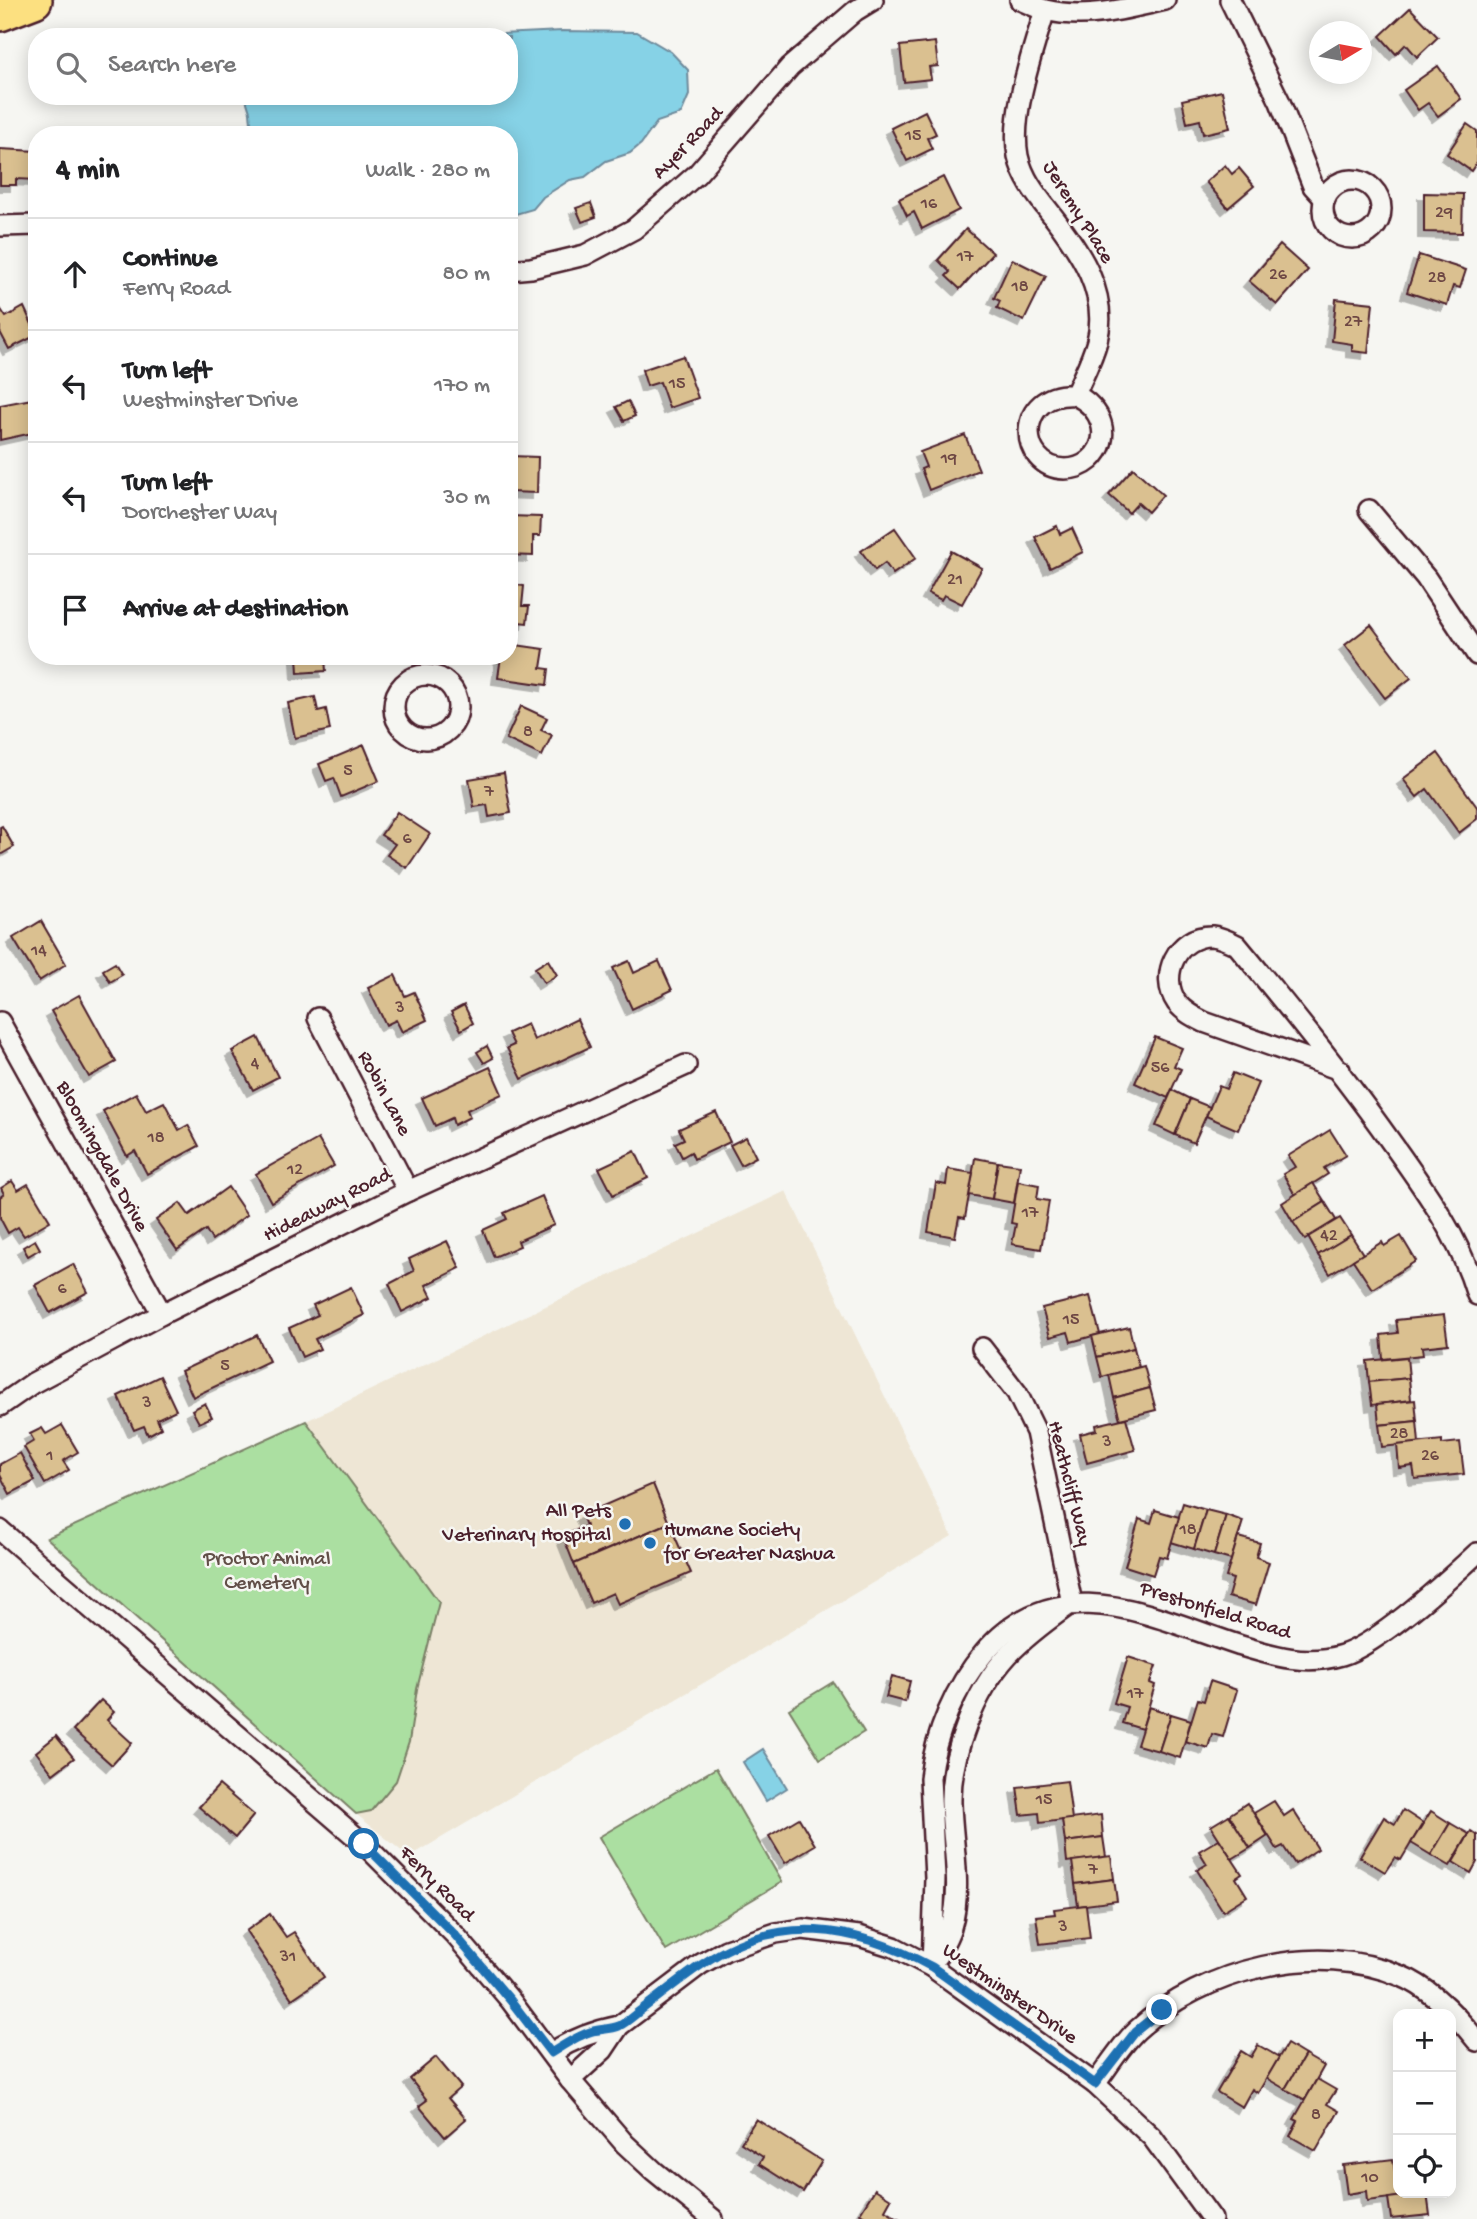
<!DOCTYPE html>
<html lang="en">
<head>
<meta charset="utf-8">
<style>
  body { margin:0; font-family:"Gochi Hand",sans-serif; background:#f6f6f6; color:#202124 }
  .controls { position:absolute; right:21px; bottom:21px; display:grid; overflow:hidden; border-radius:14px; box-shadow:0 4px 18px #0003 }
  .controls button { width:63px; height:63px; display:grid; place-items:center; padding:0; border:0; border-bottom:2px solid #e0e0e0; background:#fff; color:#202124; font:35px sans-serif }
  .compass { position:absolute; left:1309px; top:21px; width:63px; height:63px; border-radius:50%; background:#fff; box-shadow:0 4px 18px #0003; rotate:80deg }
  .stop { position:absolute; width:21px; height:21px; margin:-16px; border:5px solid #1f6fb2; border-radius:50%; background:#fff }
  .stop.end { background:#1f6fb2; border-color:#fff; box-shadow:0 2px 7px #0008 }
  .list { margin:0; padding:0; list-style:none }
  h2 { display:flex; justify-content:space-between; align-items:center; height:91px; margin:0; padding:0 28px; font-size:30px }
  h2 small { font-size:23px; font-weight:400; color:#757577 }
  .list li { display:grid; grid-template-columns:46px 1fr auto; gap:21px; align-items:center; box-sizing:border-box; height:112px; padding:0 28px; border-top:2px solid #e0e0e0 }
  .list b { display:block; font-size:26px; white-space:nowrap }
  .list p { margin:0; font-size:23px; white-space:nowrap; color:#757577 }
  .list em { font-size:23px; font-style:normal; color:#757577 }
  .icon { flex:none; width:38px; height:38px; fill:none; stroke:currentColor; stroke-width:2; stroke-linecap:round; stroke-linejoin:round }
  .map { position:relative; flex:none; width:1477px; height:2219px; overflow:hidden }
  .search { position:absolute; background:#fff; box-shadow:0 4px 18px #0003; left:28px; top:28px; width:490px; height:77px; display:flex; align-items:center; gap:18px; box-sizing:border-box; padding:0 24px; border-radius:28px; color:#757577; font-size:26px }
  .panel { position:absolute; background:#fff; box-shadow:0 4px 18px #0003; left:28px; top:126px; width:490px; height:539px; border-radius:28px }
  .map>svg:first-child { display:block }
  .built { fill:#eee6d5 }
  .green { fill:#abdfa1; stroke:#7a7f66; stroke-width:2 }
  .water { fill:#86d2e6; stroke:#6e8a9b; stroke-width:2 }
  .building { fill:#dac090; stroke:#4a1f2b; stroke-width:2; filter:url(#shadow) }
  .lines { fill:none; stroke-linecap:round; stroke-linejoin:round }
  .minor-casing { stroke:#4a1f2b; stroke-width:24 }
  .motorway-casing { stroke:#4a1f2b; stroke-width:40 }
  .minor { stroke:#f6f6f2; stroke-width:19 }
  .motorway { stroke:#fce080; stroke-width:35 }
  .route { stroke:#1f6fb2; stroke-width:9 }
  .poi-dot { fill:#1f6fb2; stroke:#f6f6f2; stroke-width:2.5 }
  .labels { text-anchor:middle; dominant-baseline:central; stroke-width:5; stroke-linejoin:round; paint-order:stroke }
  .number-label { font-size:18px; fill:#6e4744 }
  .street-label { font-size:21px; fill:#4a1f2b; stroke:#f6f6f2 }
  .poi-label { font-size:21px; fill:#4a1f2b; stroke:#f6f6f2; text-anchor:end }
  .park-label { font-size:21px; fill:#624f48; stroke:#f6f6f2 }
</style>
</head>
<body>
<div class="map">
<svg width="1477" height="2219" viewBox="0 0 1477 2219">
  <defs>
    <filter id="shadow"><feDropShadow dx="-6" dy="6" stdDeviation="0" flood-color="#0004"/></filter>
  </defs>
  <rect width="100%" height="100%" fill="#f6f6f2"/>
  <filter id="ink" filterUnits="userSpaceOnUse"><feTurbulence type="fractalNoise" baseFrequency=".0143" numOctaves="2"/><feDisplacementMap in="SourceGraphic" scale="14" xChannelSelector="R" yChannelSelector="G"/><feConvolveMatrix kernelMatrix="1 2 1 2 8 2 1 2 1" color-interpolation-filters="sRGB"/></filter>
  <g filter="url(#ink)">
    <path class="built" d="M786,1191l166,345 -543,321 -53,-43 15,-3 25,-30 13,-39 8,-53 -111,-268z"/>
    <g class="green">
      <path d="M306,1421l133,181 -22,87 -8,53 -13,39 -25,30 -15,3 -309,-276z"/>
      <path d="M833,1682l31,50 -44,27 -31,-50z"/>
      <path d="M716,1768l66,114 -116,69 -67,-114z"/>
    </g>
    <g class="water">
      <path d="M562,31l75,1 34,20 17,18 1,25 -8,19 -24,8 -16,22 -11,9 -24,8 -21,16 -15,3 -27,17 -10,12 -24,7v-81h-90l-25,-8 -9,8h-133l-2,-23 -5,-16h264v-59h-263l4,-3 71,-2 138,4z"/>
      <path d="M763,1749l24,39 -21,13 -23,-39z"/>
    </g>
    <g class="building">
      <path d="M1410,8l28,29 -21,20 -11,-13 -10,10 -16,-18z"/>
      <path d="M935,42l3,24 -9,1 2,12 -27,3 -4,-36z"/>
      <path d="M1438,66l23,33 -23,17 -10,-13 -10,7 -14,-20z"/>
      <path d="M1222,91l8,37 -27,6 -3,-14 -13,3 -5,-23z"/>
      <path d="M925,111l11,23 -9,4 5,11 -25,12 -16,-33z"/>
      <path d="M1467,124l10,7v31l-6,9 -24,-17z"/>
      <path d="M0,149l37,2v29l-21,-1v6h-16z"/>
      <path d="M1225,165l7,9 7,-6 15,18 -26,22 -22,-26z"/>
      <path d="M943,177l16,33 -37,19 -8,-17 -7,4 -8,-17z"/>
      <path d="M1424,193l39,1 -1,39 -38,-1z"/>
      <path d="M591,203l5,14 -14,5 -6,-14z"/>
      <path d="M966,229l27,24 -33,36 -14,-13 4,-4 -12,-12z"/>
      <path d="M1280,245l28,25 -31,35 -28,-24z"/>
      <path d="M1419,255l47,15 -6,18 -7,-2 -6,19 -40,-13z"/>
      <path d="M1012,259l34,17 -22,45 -27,-13 3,-7 -6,-3z"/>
      <path d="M1336,299l37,4 -5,50 -16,-2v-7l-20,-3z"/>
      <path d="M24,307l13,28 -28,14 -9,-17v-24l6,9z"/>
      <path d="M683,356l15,42 -29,10 -9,-26 -13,4 -5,-16z"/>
      <path d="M37,398v34l-37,8v-35z"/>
      <path d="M628,401l7,15 -11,5 -8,-14z"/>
      <path d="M965,435l14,35 -50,20 -8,-21 5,-2 -6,-15z"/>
      <path d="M511,456l27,1 -1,36 -28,-1z"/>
      <path d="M1133,468l30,27 -15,17 -10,-9 -9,10 -20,-18z"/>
      <path d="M509,516l32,1 -1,19h-7v20l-24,-1z"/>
      <path d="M1057,526l3,8 12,-6 11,24 -33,16 -15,-31z"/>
      <path d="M895,528l21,30 -23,16 -8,-11 -10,7 -14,-19z"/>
      <path d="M951,551l31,17 -20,36 -18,-9 -3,5 -13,-7z"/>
      <path d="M509,584l15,2 -2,20h7l-2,17 -18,-2z"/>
      <path d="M1371,625l40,53 -26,20 -40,-53z"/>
      <path d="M509,644l35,5 -3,19 8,1 -2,16 -49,-7 3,-22h8z"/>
      <path d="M297,656h36v2h-8l1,13 -28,2z"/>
      <path d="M315,697l3,14 8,-2 4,21 -35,8 -7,-35z"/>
      <path d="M521,706l26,12 -6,12 11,5 -10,21 -36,-17z"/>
      <path d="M364,745l15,36 -38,16 -7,-19 -8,3 -7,-17z"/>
      <path d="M1438,753l39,54v12l-18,14 -32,-44 -10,8 -14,-18z"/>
      <path d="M504,773l7,40 -22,4 -2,-12 -13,2 -5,-28z"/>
      <path d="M397,812l33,22 -23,34 -20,-13 8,-11 -14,-9z"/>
      <path d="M2,826l12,21 -14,8v-28z"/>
      <path d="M41,921l25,43 -27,17 -26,-43z"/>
      <path d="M548,960l9,15 -13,8 -9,-15z"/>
      <path d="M629,961l5,12 25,-12 13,29 -40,19 -19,-41z"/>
      <path d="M115,963l7,12 -12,7 -7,-12z"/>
      <path d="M395,975l10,21 9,-4 13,28 -25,12 -6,-12 -10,5 -18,-37z"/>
      <path d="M79,995l37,67 -27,15 -38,-66z"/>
      <path d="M464,1005l9,18 -12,7 -10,-18z"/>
      <path d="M577,1019l13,28 -68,32 -15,-31 7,-3 -6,-12 19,-9 7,16z"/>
      <path d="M258,1037l20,40 -25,13 -21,-39z"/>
      <path d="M1155,1037l27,11 -8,18 7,3 -13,29 -33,-15z"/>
      <path d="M487,1046l6,12 -9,5 -7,-11z"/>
      <path d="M490,1067l12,27 -35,16 3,7 -16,8 -2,-7 -17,8 -13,-28z"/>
      <path d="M1233,1073l25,10 -20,47 -32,-14 13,-30 7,3z"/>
      <path d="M1172,1090l18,9 -15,36 -19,-9z"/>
      <path d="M136,1093l10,18 18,-9 15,28 9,-5 11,21 -52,28 -12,-23 -8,5 -24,-45z"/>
      <path d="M1190,1099l20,8 -16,36 -19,-8z"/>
      <path d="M716,1112l14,30 -36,17 -3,-7 -9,5 -7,-14 9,-4 -5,-10z"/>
      <path d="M1330,1130l16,25 -22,13 4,6 -33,21 -12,-21 12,-7 -7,-11z"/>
      <path d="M746,1137l10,20 -15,8 -11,-20z"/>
      <path d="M318,1139l16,27 -63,36 -15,-28z"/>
      <path d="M635,1151l13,27 -35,17 -14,-27z"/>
      <path d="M975,1158l23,4 -6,37 -23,-4z"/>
      <path d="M998,1162l22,3 -6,38 -22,-4z"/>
      <path d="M948,1169l25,4 -8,45 -6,-1 -4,20 -27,-5 8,-49 10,2z"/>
      <path d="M12,1181l6,9 10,-6 22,37 -26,15 -6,-9 -10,6 -8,-15v-21l4,-3 -3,-6z"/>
      <path d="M1018,1181l21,4 -2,14 12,2 -8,48 -29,-5 4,-20 -5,-1z"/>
      <path d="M1313,1183l12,19 -32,20 -11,-19z"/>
      <path d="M228,1187l19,28 -35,25 -6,-10 -29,20 -21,-30 24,-17 9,12z"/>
      <path d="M542,1196l12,29 -36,16 2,5 -26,11 -11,-27 24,-11 -3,-6z"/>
      <path d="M1325,1202l11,18 -31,20 -12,-18z"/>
      <path d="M1340,1218l11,17 -33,20 -10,-18z"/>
      <path d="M1351,1235l12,19 -33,20 -12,-19z"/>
      <path d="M1401,1236l15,25 -44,28 -19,-29 29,-18 2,4z"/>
      <path d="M35,1240l5,9 -12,7 -5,-9z"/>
      <path d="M447,1241l13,27 -34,17 6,12 -30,15 -13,-28 25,-13 -5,-12z"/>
      <path d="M73,1264l15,28 -38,21 -15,-28z"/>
      <path d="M351,1287l13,28 -49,24 5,10 -18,8 -13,-29 29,-13 -5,-10z"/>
      <path d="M1090,1296l10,38 -29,8 -3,-10 -18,5 -8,-29z"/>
      <path d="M1444,1315l4,29 -26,3 1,8 -40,4 -2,-24 17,-2 -2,-13z"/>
      <path d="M1129,1327l5,21 -37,9 -5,-21z"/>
      <path d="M257,1335l12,26 -76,36 -12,-26z"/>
      <path d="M1134,1348l5,19 -37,10 -5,-20z"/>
      <path d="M1407,1357l2,21 -40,4 -2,-21z"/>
      <path d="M1144,1366l6,22 -36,10 -5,-23z"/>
      <path d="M160,1376l16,34 -19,9 4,9 -13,7 -4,-9 -10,4 -16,-34z"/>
      <path d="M1409,1378l2,22 -39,5 -3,-23z"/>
      <path d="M1150,1388l6,22 -36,9 -6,-21z"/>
      <path d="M1415,1400l2,21 -38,4 -2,-21z"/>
      <path d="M205,1403l7,14 -13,6 -7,-13z"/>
      <path d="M1126,1418l9,32 -48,13 -7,-29 17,-4 -1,-5z"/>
      <path d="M1417,1421l2,22 -37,4 -3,-22z"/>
      <path d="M62,1425l16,27 -15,9 6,9 -24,14 -21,-37 10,-6 -4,-7 12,-6 4,6z"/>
      <path d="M1442,1440v4l18,-2 4,32 -49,5 -2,-13 -14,2 -2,-23z"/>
      <path d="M20,1453l15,28 -25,13 -10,-19v-11z"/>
      <path d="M653,1484l16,39 -95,41 -11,-28 23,-10 -4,-11z"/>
      <path d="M1183,1503l23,7 -12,39 -23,-7z"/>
      <path d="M1155,1510l24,7 -12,41 -8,-2 -6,19 -28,-9 14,-47 12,4z"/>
      <path d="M1206,1510l20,5 -12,40 -20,-6z"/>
      <path d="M1226,1515l17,6 -12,39 -17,-5z"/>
      <path d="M669,1523l22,50 -73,31 -5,-11 -22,10 -17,-39z"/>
      <path d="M1238,1537l22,6 -4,14 13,5 -13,43 -28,-8 5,-18 -7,-2z"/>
      <path d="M1128,1657l28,9 -6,17 5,2 -13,44 -20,-6 5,-16 -13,-4z"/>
      <path d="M892,1676l18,5 -5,21 -19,-5z"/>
      <path d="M1210,1681l27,9 -14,47 -11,-3 -4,14 -23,-7 13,-42 6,2z"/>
      <path d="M101,1700l13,12 -7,8 25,23 -20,22 -39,-35z"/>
      <path d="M1149,1707l22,7 -12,37 -22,-6z"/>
      <path d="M1171,1714l20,6 -11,38 -21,-7z"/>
      <path d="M56,1736l18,22 -21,16 -17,-22z"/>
      <path d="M1067,1781l5,38 -32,4 -1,-10 -18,2 -4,-28z"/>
      <path d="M219,1785l35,30 -19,23 -36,-31z"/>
      <path d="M1274,1801l10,15 9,-6 25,39 -23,15 -12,-18 -6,3 -23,-36z"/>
      <path d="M1247,1803l21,33 -18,12 -21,-33z"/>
      <path d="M1403,1810l20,13 -22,37 -6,-3 -10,15 -25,-15 24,-40 11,7z"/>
      <path d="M1431,1811l19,12 -19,32 -20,-12z"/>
      <path d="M1101,1815l2,22 -38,5 -3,-22z"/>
      <path d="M1229,1815l21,33 -18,11 -21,-33z"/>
      <path d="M799,1818l16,27 -30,18 -16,-27z"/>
      <path d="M1450,1823l19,11 -19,32 -19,-11z"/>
      <path d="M1471,1831l6,4v27l-6,11 -18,-11z"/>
      <path d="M1103,1837l3,20 -39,5 -2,-20z"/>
      <path d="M1219,1839l23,35 -6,4 11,18 -24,15 -26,-41 10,-6 -8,-13z"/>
      <path d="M1111,1856l3,23 -39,5 -3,-23z"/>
      <path d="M1114,1879l3,22 -39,5 -3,-22z"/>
      <path d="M1086,1905l4,33 -50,6 -4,-28 19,-2 -1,-5z"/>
      <path d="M270,1914l16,23 8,-5 30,45 -32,22 -46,-68z"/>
      <path d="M1287,2044l18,11 -20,34 -19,-11z"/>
      <path d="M1258,2045l21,12 -21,36 -6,-4 -10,18 -25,-15 24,-41 10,6z"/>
      <path d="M1305,2055l19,11 -19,34 -20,-11z"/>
      <path d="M436,2057l25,30 -13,11 18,21 -21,18 -26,-31 8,-6 -17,-21z"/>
      <path d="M1317,2079l19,11 -9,14 12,7 -23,40 -26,-15 8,-15 -4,-2z"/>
      <path d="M756,2119l66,42 -19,31 -44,-28 4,-7 -22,-14z"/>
      <path d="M1393,2159l6,38 -32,4 -1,-10 -19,3 -4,-29z"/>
      <path d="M875,2189l16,10 -6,11 15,9h-30l-10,-6z"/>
      <path d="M1427,2193l3,22 -39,4 -3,-21z"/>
    </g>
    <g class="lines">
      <defs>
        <g id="minor">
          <path d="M1020,0c8,3 17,8 25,10 40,10 82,-1 120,-10"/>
          <path d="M1230,0l50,102 33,84 12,13"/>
          <path d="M1045,10c-12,41 -35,104 -27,146 5,23 20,41 34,59 28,36 57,79 45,126 -5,19 -15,37 -22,54 -61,-4 -58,73 -10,74 9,0 18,-3 25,-9 24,-22 11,-53 -15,-65"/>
          <circle cx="1352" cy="209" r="29"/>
          <path d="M0,226l37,-1"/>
          <path d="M509,270l22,-2 54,-13 49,-26 63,-55 93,-107 65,-56 18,-11"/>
          <path d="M1369,510l57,68 51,77"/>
          <circle cx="426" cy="707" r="32"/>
          <path d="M318,1018l90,173"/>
          <path d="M0,1022l162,292"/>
          <path d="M1340,1070l-136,-48c-10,-5 -20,-10 -27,-19 -19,-27 0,-68 35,-67 9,1 17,5 25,9 54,65 106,129 154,197 35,49 69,96 86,153"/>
          <path d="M982,1348l35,45 19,39 36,171"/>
          <path d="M0,1406l33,-23 129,-69 246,-123 278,-126"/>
          <path d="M0,1530l364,314 91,91 56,66 59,79 55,64 29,27 59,48"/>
          <path d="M937,1956c5,-9 11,-19 14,-29 12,-38 1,-84 0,-124 -1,-48 24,-112 57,-148 17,-18 37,-33 58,-48"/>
          <path d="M932,1967l3,-89 -5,-100c5,-44 25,-91 54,-125 73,-87 166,-37 254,-8 36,11 67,21 104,10 37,-11 106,-75 135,-102"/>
          <path d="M551,2053c22,-14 42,-22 68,-27"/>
          <path d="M570,2080l33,-30 16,-24 82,-62 25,-14 50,-17 27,-4 56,7 35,11 38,20 163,117 57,53 60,82"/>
          <path d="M1095,2084c13,-17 26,-39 42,-54 67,-61 180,-90 264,-54 30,12 56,40 76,65"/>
        </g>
        <path id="motorway" d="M0,13l34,-13"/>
      </defs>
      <use href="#minor" class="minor-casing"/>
      <use href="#motorway" class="motorway-casing"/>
      <use href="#minor" class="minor"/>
      <use href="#motorway" class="motorway"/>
    </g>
  </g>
  <g class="lines" filter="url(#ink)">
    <path class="route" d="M364,1844l91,91 56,66 40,52c13,-8 27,-18 42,-22 8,-2 19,-2 26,-5 8,-4 15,-11 22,-16 20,-15 39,-31 60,-45 77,-53 153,-40 231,2l163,117 41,-53 26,-21"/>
  </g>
  <g class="poi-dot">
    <circle cx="625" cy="1524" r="7"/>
    <circle cx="650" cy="1543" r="7"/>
  </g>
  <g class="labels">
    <g class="number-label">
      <text x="913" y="136">15</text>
      <text x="929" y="204">16</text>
      <text x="1444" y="213">29</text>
      <text x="965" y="257">17</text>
      <text x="1278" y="275">26</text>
      <text x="1437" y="278">28</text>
      <text x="1020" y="287">18</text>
      <text x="1353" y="322">27</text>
      <text x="677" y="384">15</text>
      <text x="949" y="459">19</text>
      <text x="955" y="580">21</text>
      <text x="528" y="732">8</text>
      <text x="348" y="771">5</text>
      <text x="489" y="792">7</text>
      <text x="407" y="839">6</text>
      <text x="39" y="951">14</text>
      <text x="400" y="1008">3</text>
      <text x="255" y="1064">4</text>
      <text x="1160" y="1068">56</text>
      <text x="156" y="1138">18</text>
      <text x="295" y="1170">12</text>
      <text x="1030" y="1213">17</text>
      <text x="1329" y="1236">42</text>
      <text x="62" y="1289">6</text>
      <text x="1071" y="1320">15</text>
      <text x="225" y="1366">5</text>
      <text x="147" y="1403">3</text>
      <text x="1399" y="1434">28</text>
      <text x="1107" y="1442">3</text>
      <text x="50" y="1456">1</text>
      <text x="1430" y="1456">26</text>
      <text x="1188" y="1530">18</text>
      <text x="1135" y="1694">17</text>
      <text x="1044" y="1800">15</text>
      <text x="1093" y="1870">7</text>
      <text x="1063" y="1927">3</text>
      <text x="288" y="1957">31</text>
      <text x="1316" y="2115">8</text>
      <text x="1370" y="2178">10</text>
    </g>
    <g class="street-label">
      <text transform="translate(689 144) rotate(-46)">Ayer Road</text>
      <text transform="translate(1077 213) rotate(58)">Jeremy Place</text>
      <text transform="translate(383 1094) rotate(62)">Robin Lane</text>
      <text transform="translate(101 1157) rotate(61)">Bloomingdale Drive</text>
      <text transform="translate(328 1206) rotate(-27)">Hideaway Road</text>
      <text transform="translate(1068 1484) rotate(76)">Heathcliff Way</text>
      <text transform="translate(1215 1612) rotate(17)">Prestonfield Road</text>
      <text transform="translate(436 1885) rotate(45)">Ferry Road</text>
      <text transform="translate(1009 1995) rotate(35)">Westminster Drive</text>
    </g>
    <g class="poi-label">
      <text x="611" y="1512">All Pets<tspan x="611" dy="24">Veterinary Hospital</tspan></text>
      <text x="664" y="1531" text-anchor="start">Humane Society<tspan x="664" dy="24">for Greater Nashua</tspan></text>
    </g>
    <g class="park-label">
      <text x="267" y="1560">Proctor Animal<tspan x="267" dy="24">Cemetery</tspan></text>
    </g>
  </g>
</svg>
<div class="controls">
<button>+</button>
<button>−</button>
<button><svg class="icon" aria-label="locate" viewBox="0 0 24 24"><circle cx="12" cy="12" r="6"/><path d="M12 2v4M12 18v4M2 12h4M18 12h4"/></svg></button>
</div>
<svg class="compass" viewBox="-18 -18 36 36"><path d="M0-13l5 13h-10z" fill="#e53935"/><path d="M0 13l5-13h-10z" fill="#757577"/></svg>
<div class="stop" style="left:364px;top:1844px"></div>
<div class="stop end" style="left:1162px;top:2010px"></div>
<div class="search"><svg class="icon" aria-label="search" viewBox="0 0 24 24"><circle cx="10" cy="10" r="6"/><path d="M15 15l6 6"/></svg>Search here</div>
<section class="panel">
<h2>4 min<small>Walk · 280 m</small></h2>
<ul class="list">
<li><svg class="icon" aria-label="ahead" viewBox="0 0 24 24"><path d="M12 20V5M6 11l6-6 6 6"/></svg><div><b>Continue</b><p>Ferry Road</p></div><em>80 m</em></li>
<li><svg class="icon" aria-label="left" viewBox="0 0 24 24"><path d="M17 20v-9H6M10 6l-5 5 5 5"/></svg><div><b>Turn left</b><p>Westminster Drive</p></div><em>170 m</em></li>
<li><svg class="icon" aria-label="left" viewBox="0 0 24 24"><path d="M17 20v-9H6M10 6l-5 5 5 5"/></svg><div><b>Turn left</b><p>Dorchester Way</p></div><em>30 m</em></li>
<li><svg class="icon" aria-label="arrive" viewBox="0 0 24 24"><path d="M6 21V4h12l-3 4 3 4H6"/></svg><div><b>Arrive at destination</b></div></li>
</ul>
</section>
</div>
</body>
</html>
